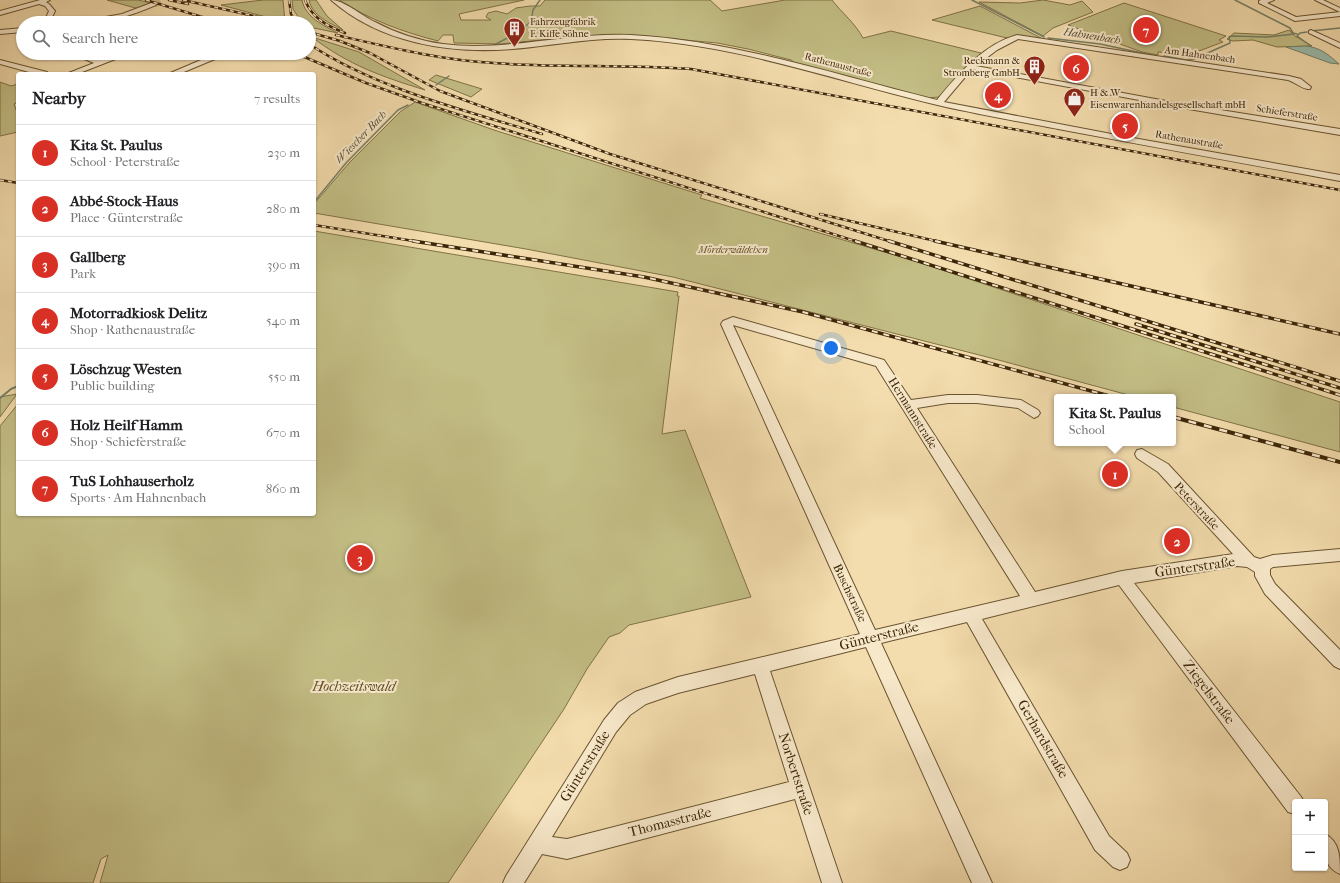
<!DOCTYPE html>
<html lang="en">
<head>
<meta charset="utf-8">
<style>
  body { margin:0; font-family:"IM FELL French Canon",serif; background:#f6f6f6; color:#202124 }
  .controls { position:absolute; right:12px; bottom:12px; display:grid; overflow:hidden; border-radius:4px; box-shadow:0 1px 3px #0004 }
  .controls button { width:36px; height:36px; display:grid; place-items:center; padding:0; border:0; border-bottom:1px solid #e0e0e0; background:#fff; color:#202124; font:20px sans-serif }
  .you { position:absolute; left:831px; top:348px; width:14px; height:14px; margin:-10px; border:3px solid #fff; border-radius:50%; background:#1a73e8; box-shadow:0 0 0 6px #1a73e833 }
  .badge { display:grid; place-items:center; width:26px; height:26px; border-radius:50%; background:#d93025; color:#fff; font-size:13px; font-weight:700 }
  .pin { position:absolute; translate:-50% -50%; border:2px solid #fff; box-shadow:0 1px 4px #0006 }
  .popup { position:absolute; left:1054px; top:394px; width:122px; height:52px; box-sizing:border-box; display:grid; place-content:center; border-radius:4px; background:#fff; filter:drop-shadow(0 1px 3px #0005); font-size:13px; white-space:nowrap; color:#757577 }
  .popup b { font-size:15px; color:#202124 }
  .popup::after { content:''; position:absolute; left:50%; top:100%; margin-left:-8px; border:8px solid transparent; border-top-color:#fff }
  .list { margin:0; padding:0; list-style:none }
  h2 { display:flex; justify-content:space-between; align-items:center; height:52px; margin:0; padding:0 16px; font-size:17px }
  h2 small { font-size:13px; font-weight:400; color:#757577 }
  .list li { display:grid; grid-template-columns:26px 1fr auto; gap:12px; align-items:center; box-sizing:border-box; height:56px; padding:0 16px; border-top:1px solid #e0e0e0 }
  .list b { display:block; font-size:15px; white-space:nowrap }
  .list p { margin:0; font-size:13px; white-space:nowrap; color:#757577 }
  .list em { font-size:13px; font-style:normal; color:#757577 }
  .icon { flex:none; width:22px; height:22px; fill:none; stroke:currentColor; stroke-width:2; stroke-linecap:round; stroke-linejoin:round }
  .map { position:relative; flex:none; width:1340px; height:883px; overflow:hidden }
  .search { position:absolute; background:#fff; box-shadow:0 1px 3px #0004; left:16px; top:16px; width:300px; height:44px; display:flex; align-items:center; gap:10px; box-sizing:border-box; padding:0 14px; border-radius:22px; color:#757577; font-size:15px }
  .panel { position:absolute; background:#fff; box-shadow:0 1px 3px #0004; left:16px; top:72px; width:300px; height:444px; border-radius:4px }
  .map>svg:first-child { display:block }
  .green { fill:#c3be85; stroke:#807246 }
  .water { fill:#9bbcab; stroke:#758069 }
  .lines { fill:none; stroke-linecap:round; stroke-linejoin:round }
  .stream-far1 { stroke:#758069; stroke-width:1.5 }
  .stream { stroke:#758069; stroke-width:2 }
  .minor-tunnel { stroke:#cfb88c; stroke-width:7; stroke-dasharray:7 3.5; stroke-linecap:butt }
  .minor-casing { stroke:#6a5430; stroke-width:2 }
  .minor { fill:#f7e8ca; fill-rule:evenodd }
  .rail-far2-casing { stroke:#3d2607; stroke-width:2.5 }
  .rail-far1-casing { stroke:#3d2607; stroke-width:3.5 }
  .rail-casing { stroke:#3d2607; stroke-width:4 }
  .rail-far2 { stroke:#f7e8ca; stroke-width:1.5; stroke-dasharray:4; stroke-linecap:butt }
  .rail-far1 { stroke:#f7e8ca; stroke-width:2; stroke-dasharray:6; stroke-linecap:butt }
  .rail { stroke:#f7e8ca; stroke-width:2.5; stroke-dasharray:8; stroke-linecap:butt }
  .labels { text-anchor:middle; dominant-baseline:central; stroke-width:4; stroke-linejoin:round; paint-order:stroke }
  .far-poi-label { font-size:10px; fill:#3d2607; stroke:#f7e8ca; text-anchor:start }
  .far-street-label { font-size:10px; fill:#3d2607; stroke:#f7e8ca }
  .far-park-label { font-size:10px; font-style:italic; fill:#5e4c26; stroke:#f7e8ca }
  .far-water-label { font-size:11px; font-style:italic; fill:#544c30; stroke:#f7e8ca }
  .street-label { font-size:12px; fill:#3d2607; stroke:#f7e8ca }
  .near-street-label { font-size:14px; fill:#3d2607; stroke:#f7e8ca }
  .near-park-label { font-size:14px; font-style:italic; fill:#5e4c26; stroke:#f7e8ca }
</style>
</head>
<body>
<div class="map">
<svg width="1340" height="883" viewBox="0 0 1340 883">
  <rect width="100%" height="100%" fill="#f3dcad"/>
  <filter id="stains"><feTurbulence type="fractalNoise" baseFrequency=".005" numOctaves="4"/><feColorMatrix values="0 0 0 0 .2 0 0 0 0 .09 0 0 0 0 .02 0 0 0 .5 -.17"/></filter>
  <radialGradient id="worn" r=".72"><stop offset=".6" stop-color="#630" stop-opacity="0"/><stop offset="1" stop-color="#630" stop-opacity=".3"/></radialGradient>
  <g class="green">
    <path d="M107,0h31l13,3 -12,6z"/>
    <path d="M263,0h20l2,22 -64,-17z"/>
    <path d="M292,0h10c3,17 22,26 36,33l-29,-6v-4h-7l-9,-14z"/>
    <path d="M309,0h7l11,16 16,14c-13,-7 -31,-14 -34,-30z"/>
    <path d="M339,0h185l-65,14 2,6h30l-5,-3 2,-4 8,-2 11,3 9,-6 14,-2h10l5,-6h165l12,11 63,-11h47c10,13 23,23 31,38l28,-7 90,22 -42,44 -11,1 -133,-35 -4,-3 -43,-11 -31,-6 -75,-7 -26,-1 -43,2 -73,7 -46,-1 -1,-8h-10l-5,6c-35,-9 -68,-21 -99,-41z"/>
    <path d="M1043,0l27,5 12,-4 11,11 -40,16 -10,8 -64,-34 41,1z"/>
    <path d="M1124,3l102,33 -7,4 4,2 -40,15 -13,-5 -3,2 -7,-2h-2v3l-16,-3 -74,-27z"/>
    <path d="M980,6l61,32c-11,2 -22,-2 -34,0l-75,-18z"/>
    <path d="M1289,30l6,6 17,10 -35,1 -24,-7 -20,1 -6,-2 7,-6 40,2z"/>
    <path d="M312,37l47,15 66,38c-42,-13 -77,-25 -113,-53z"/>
    <path d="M436,75l46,14 -11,8 -42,-17z"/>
    <path d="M0,82l11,4 7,-2v18l-4,2 4,11v17l-18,4z"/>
    <path d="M415,102l79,28 208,65 -2,3 215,63 425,141v50l-167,-45v-10h-37l-145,-39 -318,-81 -147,-28 -212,-36v-9l35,-41 51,-51z"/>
    <path d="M314,231l364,61 -1,4h2l-17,138 23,-4 66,167 -122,28 -9,8 -11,4 -22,32 -23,40 -116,174h-348l8,-28 -7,4 -8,24h-93v-457l18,-22v110h296z"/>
    <path d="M17,394l-17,23v-20z"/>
  </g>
  <path class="water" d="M1305,46c15,1 24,9 34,18l-9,-1 -44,-16z"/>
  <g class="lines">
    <g class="stream-far1">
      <path d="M972,0l72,37"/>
      <path d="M1235,0l55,28 3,5 4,1"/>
      <path d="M1311,31l29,-3"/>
      <path d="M1307,32l-7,1 -3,3 14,10"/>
      <path d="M1048,38l52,6 56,12"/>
      <path d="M1230,42l-1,-5 3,-1 35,1 27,-3"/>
      <path d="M494,45l19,-10 18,-13 2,-12 7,-10"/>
      <path d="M1164,56l22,4 8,-1 36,-16"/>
      <path d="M436,85l13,-9"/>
      <path d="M314,202l32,-39 52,-53 10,-5"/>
    </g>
    <path class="stream" d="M0,398l11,-9 7,-3"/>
    <path class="minor-tunnel" d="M154,4l9,-4"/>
    <defs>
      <g id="minor">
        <path d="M40,0h10l-4,2 3,2 6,7 -5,10 -5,-1 4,-9 -4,-5 -6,-2 -39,11v-4z"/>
        <path d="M331,0c13,0 31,16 44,22 21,11 44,19 68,22 63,8 125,-12 188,-9 105,6 205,40 306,65 21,-26 47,-56 80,-65l272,41 12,3 10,8 -1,2c-7,1 -15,-7 -22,-9l-270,-41 -21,11 -21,16 201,37 163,26v6l-163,-28 -205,-38 -28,33 178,34 218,39v6c-94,-17 -188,-34 -282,-52 -37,-7 -75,-14 -112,-22 -105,-24 -207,-63 -315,-68 -40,-2 -80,7 -119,10 -63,5 -132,-6 -181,-49z"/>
        <path d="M1261,0h13l-7,3 29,14 44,-5v4l-45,5 -36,-18v-2z"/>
        <path d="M1315,0h8l17,8v4z"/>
        <path d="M154,2l3,2 -1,1c-26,11 -47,18 -75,18l3,-2 38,-7z"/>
        <path d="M23,28v4l-23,2v-4z"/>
        <path d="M1311,30l29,13v5l-31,-15v-2z"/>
        <path d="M77,53h7l17,7 19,-7h11l-54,21h-11l28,-11 -17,-7z"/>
        <path d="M208,57h3l4,2 -36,15h-11z"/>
        <path d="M0,60l47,12 1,2h-12l-36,-10z"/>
        <path d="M733,317l151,43 27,40 37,-5h29l44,5 17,10 2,3 -2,3 -4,2 -16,-10 -41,-5h-29l-31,5 118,184 87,-21 111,-17 -75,-82 -21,-14 -2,-4 2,-4 5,-1 26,15 86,93 6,2 13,-4 67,-6v12l-67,6 -3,2v6l5,9 65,66v19l-6,-3 -69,-72 -10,-18v-4l-8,-5 -10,-1 -103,17 168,215 1,4h-8v12l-7,-2 -169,-227 -137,34 127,217 18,17 3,7 -3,7 -7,3 -7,-3 -18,-17 -128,-228 -86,21 111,240h-20l-106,-236 -96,24 72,212h-20l-27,-84 -228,60 -25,-5 -18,29h-21l3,-7 98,-156 14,-17 17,-11 43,-15 182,-43 -139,-310 2,-3zM733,325l143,41 144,230 -145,34zM755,674l34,108 -222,57 -15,-2 64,-105 14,-17 16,-11 32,-11z"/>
        <path d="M1325,834c15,8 15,23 15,40 -18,-8 -15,-23 -15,-40z"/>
      </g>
    </defs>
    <use href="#minor" class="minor-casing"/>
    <use href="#minor" class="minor"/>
    <defs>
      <g id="rail-far2">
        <path d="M146,0l76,23"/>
        <path d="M169,0l19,4"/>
        <path d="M183,0l102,23"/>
        <path d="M289,0l2,14 5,9"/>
        <path d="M305,0c7,18 22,26 40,33"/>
        <path d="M309,32l31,9 30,12 70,38 170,63 282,88"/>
        <path d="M336,35c52,12 104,25 158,28 66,5 131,1 197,6l649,121"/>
        <path d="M309,44c66,44 157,67 233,90"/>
        <path d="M295,53l71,30 56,20 436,139"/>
        <path d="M0,180l18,3"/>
        <path d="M820,214l120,28"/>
        <path d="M314,225l106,17"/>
      </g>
      <g id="rail-far1">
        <path d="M413,241l231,36 159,35 310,85"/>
        <path d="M855,241l485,154"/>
        <path d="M889,241l451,140"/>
        <path d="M935,241l405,93"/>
        <path d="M1136,324l204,64"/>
      </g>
      <path id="rail" d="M1173,417l167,45"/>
    </defs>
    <use href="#rail-far2" class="rail-far2-casing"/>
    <use href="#rail-far1" class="rail-far1-casing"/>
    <use href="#rail" class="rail-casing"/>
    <use href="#rail-far2" class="rail-far2"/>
    <use href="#rail-far1" class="rail-far1"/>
    <use href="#rail" class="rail"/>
  </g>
  <defs>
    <symbol id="building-pin" viewBox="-11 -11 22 30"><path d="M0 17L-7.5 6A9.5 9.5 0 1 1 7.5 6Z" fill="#8f2418" stroke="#f7e8ca"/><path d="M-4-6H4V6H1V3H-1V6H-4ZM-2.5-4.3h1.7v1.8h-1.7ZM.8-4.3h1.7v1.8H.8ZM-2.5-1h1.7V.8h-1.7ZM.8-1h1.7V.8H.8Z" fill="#fff"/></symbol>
    <symbol id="shop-pin" viewBox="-11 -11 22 30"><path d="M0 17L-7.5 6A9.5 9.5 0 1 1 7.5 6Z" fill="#8f2418" stroke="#f7e8ca"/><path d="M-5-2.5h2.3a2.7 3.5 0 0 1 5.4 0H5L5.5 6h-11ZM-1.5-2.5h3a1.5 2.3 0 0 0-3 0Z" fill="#fff"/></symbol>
  </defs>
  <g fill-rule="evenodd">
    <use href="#building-pin" x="502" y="16" width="25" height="34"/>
    <use href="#building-pin" x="1022" y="54" width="25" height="34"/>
    <use href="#shop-pin" x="1062" y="86" width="25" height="34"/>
  </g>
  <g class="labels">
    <g class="far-poi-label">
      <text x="530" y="22">Fahrzeugfabrik<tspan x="530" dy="12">F. Kiffe Söhne</tspan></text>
      <text x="1020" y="61" text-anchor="end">Reckmann &amp;<tspan x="1020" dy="12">Stromberg GmbH</tspan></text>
      <text x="1090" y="93">H &amp; W<tspan x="1090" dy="12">Eisenwarenhandelsgesellschaft mbH</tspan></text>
    </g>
    <g class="far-street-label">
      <text transform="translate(1200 55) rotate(8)">Am Hahnenbach</text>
      <text transform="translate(838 65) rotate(15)">Rathenaustraße</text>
      <text transform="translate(1287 113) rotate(9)">Schieferstraße</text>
      <text transform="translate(1189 140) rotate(10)">Rathenaustraße</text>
    </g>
    <g class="far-park-label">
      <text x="733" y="250">Mörderwäldchen</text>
    </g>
    <g class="far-water-label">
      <text transform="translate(1092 36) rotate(9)">Hahnenbach</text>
      <text transform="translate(361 137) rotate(-46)">Wiescher Bach</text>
    </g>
    <g class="street-label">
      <text transform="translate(913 413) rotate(58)">Hermannstraße</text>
      <text transform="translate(1197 506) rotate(47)">Peterstraße</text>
      <text transform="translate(850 593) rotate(65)">Buschstraße</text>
    </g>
    <g class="near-street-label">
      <text transform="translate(1195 567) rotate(-8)">Günterstraße</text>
      <text transform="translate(879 636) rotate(-14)">Günterstraße</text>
      <text transform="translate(1209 692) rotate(53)">Ziegelstraße</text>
      <text transform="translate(1043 739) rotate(60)">Gerhardstraße</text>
      <text transform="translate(585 766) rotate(-58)">Günterstraße</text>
      <text transform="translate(796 774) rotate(72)">Norbertstraße</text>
      <text transform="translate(670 822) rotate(-14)">Thomasstraße</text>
    </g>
    <g class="near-park-label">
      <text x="354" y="686">Hochzeitswald</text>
    </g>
  </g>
  <rect width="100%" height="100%" filter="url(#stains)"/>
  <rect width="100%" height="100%" fill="url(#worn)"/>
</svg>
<div class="controls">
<button>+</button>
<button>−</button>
</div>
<div class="you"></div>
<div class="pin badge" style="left:1115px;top:474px">1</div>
<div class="popup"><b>Kita St. Paulus</b>School</div>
<div class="pin badge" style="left:1177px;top:541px">2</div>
<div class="pin badge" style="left:360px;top:558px">3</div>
<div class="pin badge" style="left:998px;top:95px">4</div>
<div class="pin badge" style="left:1125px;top:126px">5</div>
<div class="pin badge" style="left:1076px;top:68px">6</div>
<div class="pin badge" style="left:1146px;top:30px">7</div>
<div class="search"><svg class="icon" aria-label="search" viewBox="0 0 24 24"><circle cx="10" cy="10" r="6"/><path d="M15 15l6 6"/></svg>Search here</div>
<section class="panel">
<h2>Nearby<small>7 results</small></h2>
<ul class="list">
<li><span class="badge">1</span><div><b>Kita St. Paulus</b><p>School · Peterstraße</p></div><em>230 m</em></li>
<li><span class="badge">2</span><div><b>Abbé-Stock-Haus</b><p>Place · Günterstraße</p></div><em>280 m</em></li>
<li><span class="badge">3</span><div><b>Gallberg</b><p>Park</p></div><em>390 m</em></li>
<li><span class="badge">4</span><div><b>Motorradkiosk Delitz</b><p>Shop · Rathenaustraße</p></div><em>540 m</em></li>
<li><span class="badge">5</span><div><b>Löschzug Westen</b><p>Public building</p></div><em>550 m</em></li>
<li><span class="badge">6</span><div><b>Holz Heilf Hamm</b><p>Shop · Schieferstraße</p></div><em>670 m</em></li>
<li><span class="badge">7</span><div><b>TuS Lohhauserholz</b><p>Sports · Am Hahnenbach</p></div><em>860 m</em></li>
</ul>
</section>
</div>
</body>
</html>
